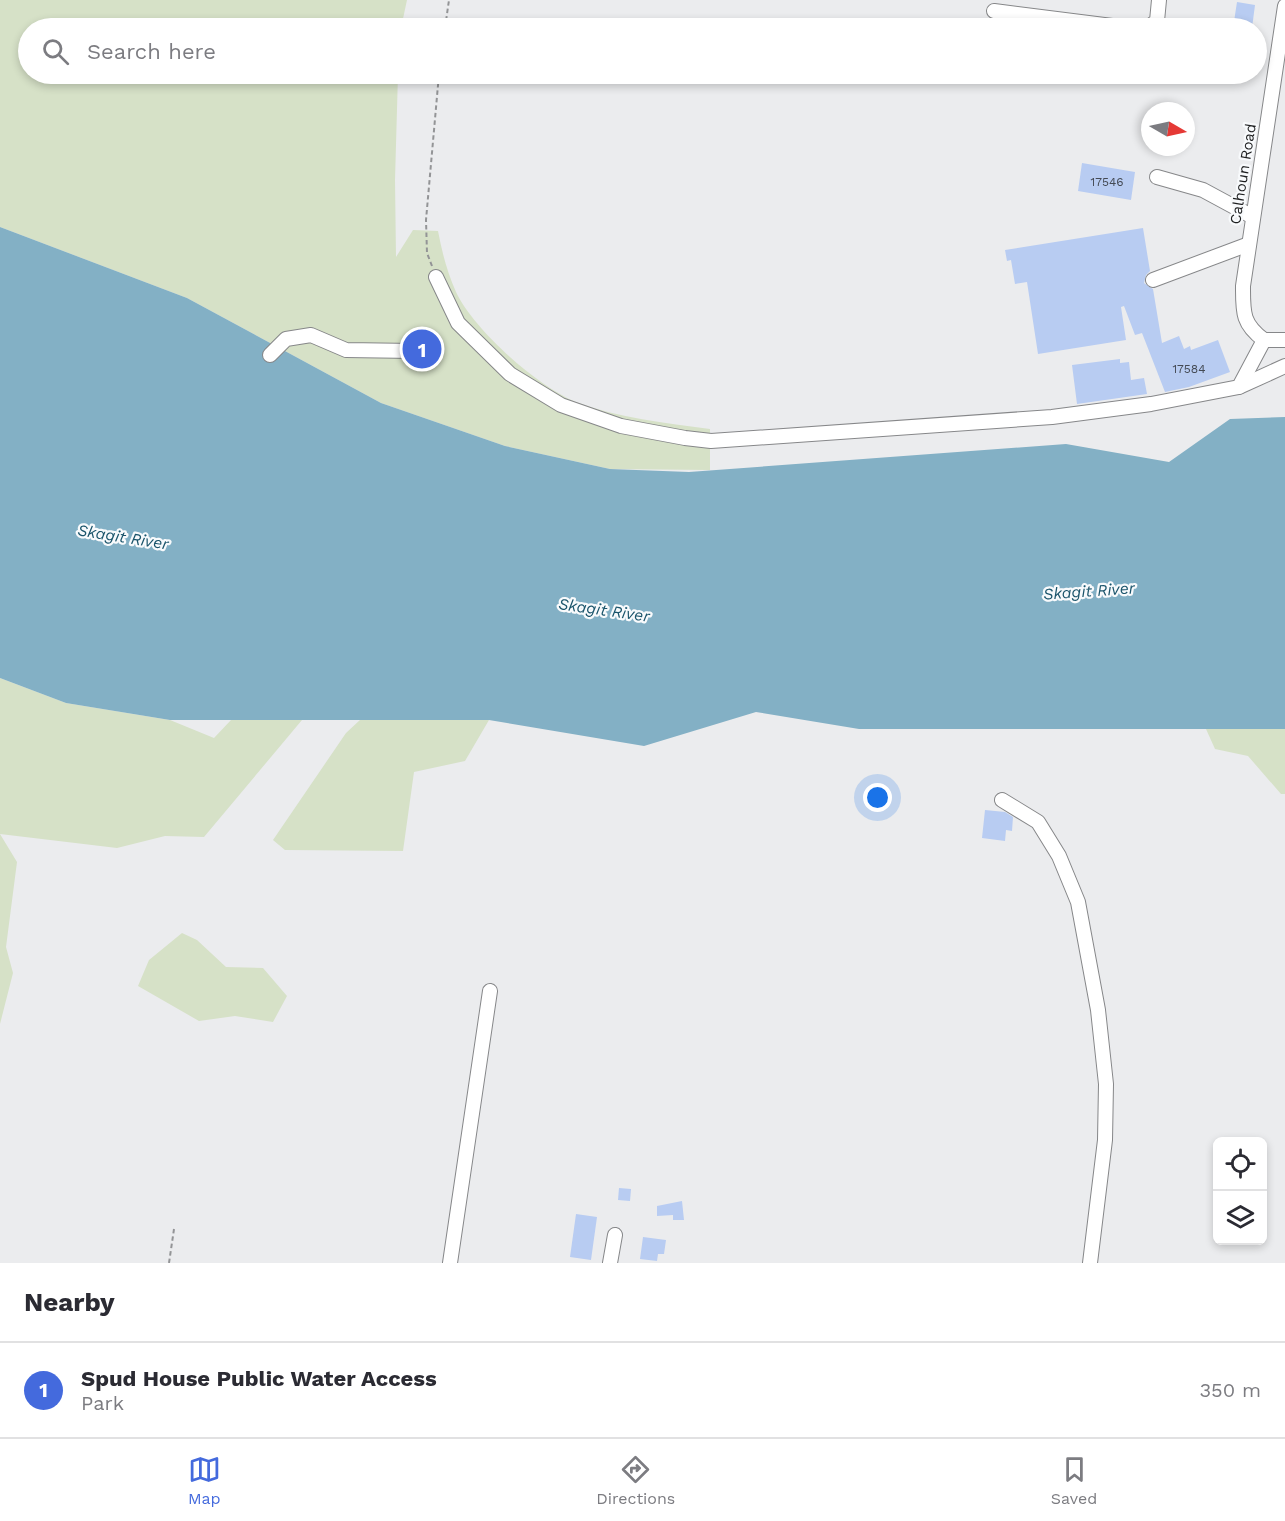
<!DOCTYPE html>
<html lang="en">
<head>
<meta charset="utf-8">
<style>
  body { margin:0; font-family:"Work Sans",sans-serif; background:#f2f2f3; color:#2b2b33 }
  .controls { position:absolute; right:18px; bottom:18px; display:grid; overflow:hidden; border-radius:9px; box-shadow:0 3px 9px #0003 }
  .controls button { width:54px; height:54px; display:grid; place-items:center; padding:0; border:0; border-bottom:2px solid #e1e1e2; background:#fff; color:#2b2b33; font:30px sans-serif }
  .compass { position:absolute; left:1141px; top:102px; width:54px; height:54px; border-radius:50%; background:#fff; box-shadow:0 3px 9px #0003; rotate:99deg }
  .you { position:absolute; left:878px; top:798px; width:21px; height:21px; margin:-15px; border:4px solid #fff; border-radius:50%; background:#1a73e8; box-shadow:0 0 0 9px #1a73e833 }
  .badge { display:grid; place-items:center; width:39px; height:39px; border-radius:50%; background:#446add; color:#fff; font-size:20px; font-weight:700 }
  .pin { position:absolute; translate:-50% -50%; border:3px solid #fff; box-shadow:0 2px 6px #0006 }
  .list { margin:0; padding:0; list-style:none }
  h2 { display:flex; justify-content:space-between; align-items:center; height:78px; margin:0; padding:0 24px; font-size:26px }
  h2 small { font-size:20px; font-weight:400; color:#7c7c81 }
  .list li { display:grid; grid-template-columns:39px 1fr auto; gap:18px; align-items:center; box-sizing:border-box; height:96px; padding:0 24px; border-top:2px solid #e1e1e2 }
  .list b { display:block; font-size:22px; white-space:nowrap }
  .list p { margin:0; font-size:20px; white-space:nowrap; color:#7c7c81 }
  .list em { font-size:20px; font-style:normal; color:#7c7c81 }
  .icon { flex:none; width:33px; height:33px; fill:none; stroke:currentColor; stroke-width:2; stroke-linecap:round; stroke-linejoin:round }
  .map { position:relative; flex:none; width:1285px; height:1263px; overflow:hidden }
  .search { position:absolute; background:#fff; box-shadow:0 3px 9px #0003; left:18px; right:18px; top:18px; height:66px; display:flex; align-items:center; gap:15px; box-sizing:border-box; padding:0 21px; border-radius:33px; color:#7c7c81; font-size:22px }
  .sheet { height:174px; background:#fff }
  nav { display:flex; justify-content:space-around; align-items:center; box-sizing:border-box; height:84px; border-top:2px solid #e1e1e2; background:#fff; font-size:16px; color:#7c7c81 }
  nav a { display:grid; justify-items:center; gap:3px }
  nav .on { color:#446add }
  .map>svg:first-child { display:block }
  .green { fill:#d6e1c7 }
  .water { fill:#83b0c5 }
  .building { fill:#b8ccf2 }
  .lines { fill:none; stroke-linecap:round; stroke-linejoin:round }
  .minor-casing { stroke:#868789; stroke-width:16 }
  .path { stroke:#939496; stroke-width:2; stroke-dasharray:4.5 3; stroke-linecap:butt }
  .minor { stroke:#fff; stroke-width:14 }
  .labels { text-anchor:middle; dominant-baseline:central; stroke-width:4.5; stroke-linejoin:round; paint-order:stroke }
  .number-label { font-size:12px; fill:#444a54 }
  .street-label { font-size:15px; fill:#1d1e1f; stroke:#f8fafc }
  .water-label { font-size:16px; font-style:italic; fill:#1a546b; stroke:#f8fafc }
</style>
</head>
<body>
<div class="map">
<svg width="1285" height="1263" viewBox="0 0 1285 1263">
  <rect width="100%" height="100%" fill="#ebecee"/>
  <g class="green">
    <path d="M0,0h407l-6,28h-373v46h370l-3,106 1,77 17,-27 25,1c4,21 9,41 18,61 18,38 81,94 120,110 43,16 89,21 134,27v41l-100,-1 -105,-23 -124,-43 -194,-105 -187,-71z"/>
    <path d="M0,678l66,25 104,17 44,18 17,-18h71l-98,117 -39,-1 -48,12 -117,-14 17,28 -11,85 7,26 -13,51z"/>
    <path d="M360,720h129l-24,41 -51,11 -11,79 -118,-1 -12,-10 73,-107z"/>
    <path d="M1206,729h79v65h-4l-33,-38 -33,-7z"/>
    <path d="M182,933l15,7 29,27 37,1 24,28 -14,26 -38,-6 -36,5 -61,-35 11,-26z"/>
  </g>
  <path class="water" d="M0,227l187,71 194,105 124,43 105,23 79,3 377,-28 103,18 61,-43 55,-2v312h-426l-103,-17 -112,34 -155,-26h-319l-104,-17 -66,-25z"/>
  <g class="building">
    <path d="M1237,2l18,3 -3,23h-19z"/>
    <path d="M1082,163l53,9 -4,28 -53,-9z"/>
    <path d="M1143,228l7,43 -4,4 -2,8 9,6 9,54 17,-7 5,13 6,-3 1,4 27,-10 12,32 -41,15 -24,5 -23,-59 -7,2 -11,-29 -3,1 5,33 -88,14 -11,-72 -12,2 -4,-24 -4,1 -2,-11z"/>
    <path d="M1120,359v4l9,-1 2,18 13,-2 3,16 -70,10 -5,-39z"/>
    <path d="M985,810l20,2 8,5 -1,14 -6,-1 -1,11 -23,-3z"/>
    <path d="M619,1188l12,1 -1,12 -12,-1z"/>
    <path d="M682,1201l2,19h-11v-5l-16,1v-10z"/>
    <path d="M576,1214l21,3 -6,43 -21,-3z"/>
    <path d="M643,1237l23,3 -2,14h-6l-1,7 -17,-2z"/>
  </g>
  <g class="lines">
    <defs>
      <g id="minor">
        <path d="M994,11l134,17"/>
        <path d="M1147,28l10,-7 2,-21"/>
        <path d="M1157,177l46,13 50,27"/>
        <path d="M436,277l22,46 52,51 51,31 60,21 64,12 26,3 341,-24 99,-13 88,-17 25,-47"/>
        <path d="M1153,280l96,-36"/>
        <path d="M1264,340c-22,-16 -21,-28 -21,-54l42,-280"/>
        <path d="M1264,340h21"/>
        <path d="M270,355l16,-16 25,-4 35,15 68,1"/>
        <path d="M1239,387l46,-21"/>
        <path d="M1002,800l36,22 21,34 19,46 20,108 8,74 -1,56 -15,123"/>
        <path d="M450,1263l40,-272"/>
        <path d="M610,1263l5,-28"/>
      </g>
    </defs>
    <use href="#minor" class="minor-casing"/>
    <g class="path">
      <path d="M445,28l4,-28"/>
      <path d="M432,266l-5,-13 -1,-33 13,-146"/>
      <path d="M169,1263l5,-34"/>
    </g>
    <use href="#minor" class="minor"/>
  </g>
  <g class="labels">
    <g class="number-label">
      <text x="1107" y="182">17546</text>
      <text x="1189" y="369">17584</text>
    </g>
    <g class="street-label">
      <text transform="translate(1243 174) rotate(-81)">Calhoun Road</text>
    </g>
    <g class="water-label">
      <text transform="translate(123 537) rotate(9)">Skagit River</text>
      <text transform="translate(1089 591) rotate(-4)">Skagit River</text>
      <text transform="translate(604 610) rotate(8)">Skagit River</text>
    </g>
  </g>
</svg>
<div class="controls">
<button><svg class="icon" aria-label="locate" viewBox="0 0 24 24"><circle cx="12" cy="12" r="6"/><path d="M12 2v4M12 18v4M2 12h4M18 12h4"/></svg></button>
<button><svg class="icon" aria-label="layers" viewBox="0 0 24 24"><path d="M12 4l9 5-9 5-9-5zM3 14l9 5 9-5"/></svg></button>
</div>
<svg class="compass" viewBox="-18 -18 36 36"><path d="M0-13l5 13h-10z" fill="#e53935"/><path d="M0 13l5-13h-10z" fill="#7c7c81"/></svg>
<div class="you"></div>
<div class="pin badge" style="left:422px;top:349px">1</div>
<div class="search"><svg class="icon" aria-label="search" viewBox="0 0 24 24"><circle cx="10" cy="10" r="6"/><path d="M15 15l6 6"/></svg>Search here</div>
</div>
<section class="sheet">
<h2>Nearby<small></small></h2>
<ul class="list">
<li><span class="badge">1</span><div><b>Spud House Public Water Access</b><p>Park</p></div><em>350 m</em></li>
</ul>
</section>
<nav>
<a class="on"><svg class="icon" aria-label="map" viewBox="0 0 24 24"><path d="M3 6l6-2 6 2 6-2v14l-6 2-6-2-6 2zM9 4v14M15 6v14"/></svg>Map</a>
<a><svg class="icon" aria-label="directions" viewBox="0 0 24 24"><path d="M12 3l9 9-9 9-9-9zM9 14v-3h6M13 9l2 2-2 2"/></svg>Directions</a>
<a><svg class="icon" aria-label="saved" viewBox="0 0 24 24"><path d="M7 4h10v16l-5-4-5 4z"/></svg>Saved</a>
</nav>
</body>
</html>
